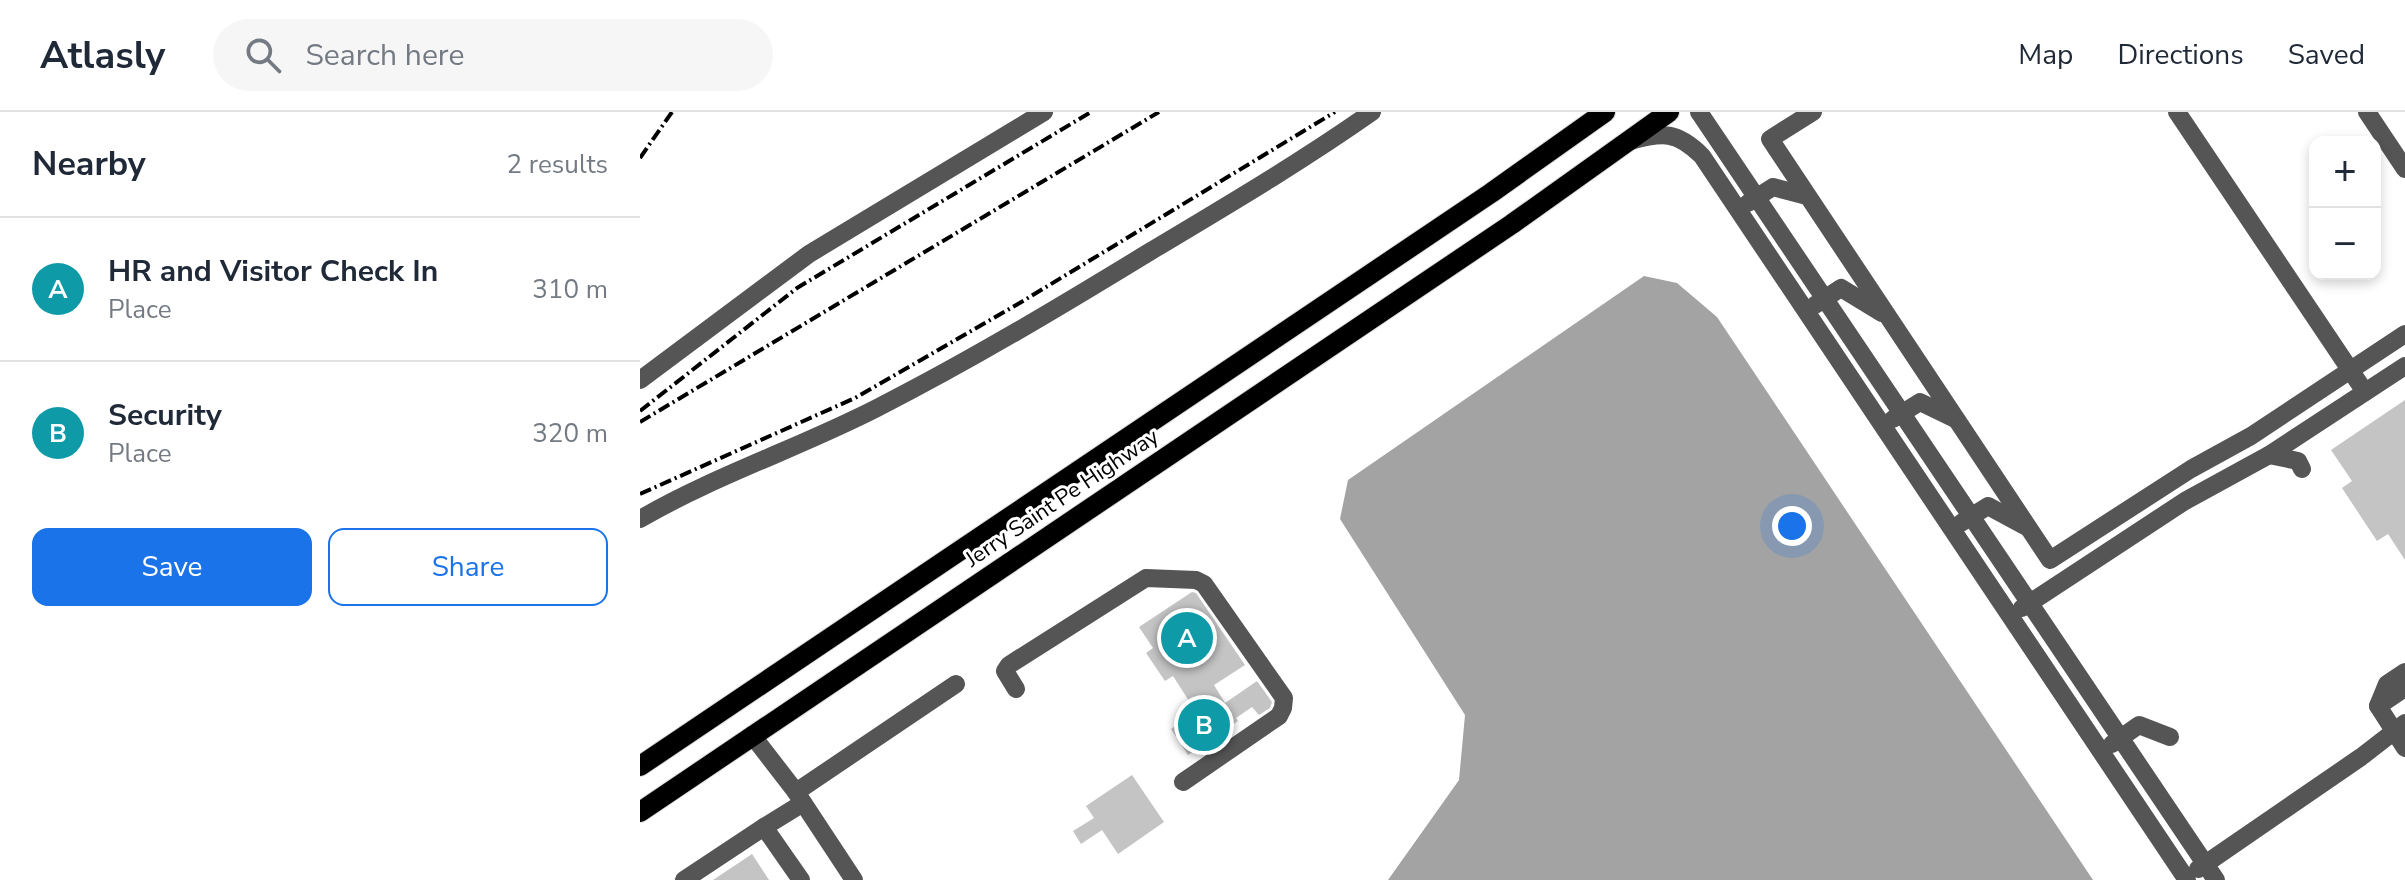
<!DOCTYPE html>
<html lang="en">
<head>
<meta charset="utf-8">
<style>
  body { margin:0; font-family:"Nunito Sans",sans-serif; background:#f6f6f7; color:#1f2937 }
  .controls { position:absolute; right:24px; top:24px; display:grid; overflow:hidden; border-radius:16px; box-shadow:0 4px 12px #0003 }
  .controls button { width:72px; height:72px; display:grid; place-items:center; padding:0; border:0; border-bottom:2px solid #e0e1e3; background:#fff; color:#1f2937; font:40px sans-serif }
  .you { position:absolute; left:1152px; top:414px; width:28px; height:28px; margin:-20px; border:6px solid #fff; border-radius:50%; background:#1a73e8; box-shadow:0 0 0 12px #1a73e833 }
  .badge { display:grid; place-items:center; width:52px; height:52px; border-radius:50%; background:#1a73e8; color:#fff; font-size:26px; font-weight:700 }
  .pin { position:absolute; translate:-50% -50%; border:4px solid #fff; box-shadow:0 2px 8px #0006 }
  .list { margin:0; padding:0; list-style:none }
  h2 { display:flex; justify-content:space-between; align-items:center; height:104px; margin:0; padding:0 32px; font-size:34px }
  h2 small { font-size:26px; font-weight:400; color:#747a83 }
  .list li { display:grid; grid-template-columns:52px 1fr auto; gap:24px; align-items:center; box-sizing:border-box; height:144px; padding:0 32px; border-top:2px solid #e0e1e3 }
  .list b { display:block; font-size:30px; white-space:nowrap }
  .list p { margin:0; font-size:26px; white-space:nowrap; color:#747a83 }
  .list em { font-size:26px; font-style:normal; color:#747a83 }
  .actions { display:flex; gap:16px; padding:24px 32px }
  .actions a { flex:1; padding:18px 0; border:2px solid #1a73e8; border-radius:16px; text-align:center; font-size:28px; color:#1a73e8 }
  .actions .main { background:#1a73e8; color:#fff }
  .icon { flex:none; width:44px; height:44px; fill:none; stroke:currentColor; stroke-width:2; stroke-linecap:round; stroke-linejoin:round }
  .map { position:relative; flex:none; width:1765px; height:768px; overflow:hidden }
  header { display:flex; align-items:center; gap:48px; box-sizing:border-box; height:112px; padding:0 40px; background:#fff; border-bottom:2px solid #e0e1e3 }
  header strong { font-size:38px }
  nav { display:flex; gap:44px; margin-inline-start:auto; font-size:28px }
  .search { width:560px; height:72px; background:#f6f6f7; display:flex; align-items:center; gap:20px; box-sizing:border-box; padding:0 28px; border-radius:44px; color:#747a83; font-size:30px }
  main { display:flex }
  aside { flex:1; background:#fff }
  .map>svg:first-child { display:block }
  .water { fill:#a3a3a3 }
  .building { fill:#c4c4c4 }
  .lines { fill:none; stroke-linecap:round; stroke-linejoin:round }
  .major-casing { stroke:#dbdbdb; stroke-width:22 }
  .minor { stroke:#555; stroke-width:18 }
  .major { stroke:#000; stroke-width:20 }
  .rail { stroke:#000; stroke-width:4; stroke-dasharray:12 4 2 4; stroke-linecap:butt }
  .labels { text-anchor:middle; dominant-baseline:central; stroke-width:6; stroke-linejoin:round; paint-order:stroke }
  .street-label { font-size:22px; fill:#000; stroke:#fff }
</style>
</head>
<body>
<header>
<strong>Atlasly</strong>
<div class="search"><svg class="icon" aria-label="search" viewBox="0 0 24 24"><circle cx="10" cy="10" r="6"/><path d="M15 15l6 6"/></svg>Search here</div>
<nav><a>Map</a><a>Directions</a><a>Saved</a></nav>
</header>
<main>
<aside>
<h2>Nearby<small>2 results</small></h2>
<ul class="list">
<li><span class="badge" style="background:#0f9aa8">A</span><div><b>HR and Visitor Check In</b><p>Place</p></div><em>310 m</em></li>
<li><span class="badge" style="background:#0f9aa8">B</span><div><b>Security</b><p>Place</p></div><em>320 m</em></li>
</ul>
<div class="actions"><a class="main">Save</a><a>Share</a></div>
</aside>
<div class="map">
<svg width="1765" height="768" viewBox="0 0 1765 768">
  <rect width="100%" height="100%" fill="#fff"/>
  <path class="water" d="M1004,164l33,7 40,34 376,563h-705l71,-100 6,-65 -125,-196 8,-39z"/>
  <g class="building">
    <path d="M1765,288v160l-17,-26 -11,7 -35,-53 10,-7 -21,-31z"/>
    <path d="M552,480l4,1 49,72 -31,20 11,18 32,-22 15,21 -2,6 -11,7 -7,-8 -16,11 2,3 -50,34 -17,-26 25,-17 -23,-36 -8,5 -19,-28 7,-5 -14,-21z"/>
    <path d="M492,663l32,47 -46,32 -16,-24 -21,14 -8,-13 21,-13 -8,-12z"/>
    <path d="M112,742l17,26h-56z"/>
  </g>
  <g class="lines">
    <defs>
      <g id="major">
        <path d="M0,654l851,-573 114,-81"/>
        <path d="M0,700l872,-588 157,-112"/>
      </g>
    </defs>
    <use href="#major" class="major-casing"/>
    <g class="minor">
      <path d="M1059,0l517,768"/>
      <path d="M1173,0l-43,27 280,421 141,-91 60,-33 154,-102"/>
      <path d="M1537,0l188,280"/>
      <path d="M1727,0l38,57"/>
      <path d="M990,29c33,-9 47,-10 72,15l485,724"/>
      <path d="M1108,91l25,-16 34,9"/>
      <path d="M1175,193l26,-17 41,25"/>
      <path d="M0,268l169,-126 235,-142"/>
      <path d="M1253,307l27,-17 35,17"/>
      <path d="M1629,343l29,6 4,8"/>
      <path d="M0,407c76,-44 159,-71 237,-111 94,-48 184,-102 274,-157 75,-45 150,-89 221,-139"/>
      <path d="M1321,411l27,-17 37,20"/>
      <path d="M1382,496l163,-107 84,-46 136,-89"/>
      <path d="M1765,576l-27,18 27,42"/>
      <path d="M376,577l-11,-18 4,-6 137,-87 50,2 8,4 80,114 -1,10 -4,8 -96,66"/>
      <path d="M1738,594l9,-22 18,-12"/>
      <path d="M112,623l44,57 58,88"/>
      <path d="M1472,632l27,-19 31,12"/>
      <path d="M156,680l160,-108"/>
      <path d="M124,715l39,-24"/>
      <path d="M1558,757l163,-112 44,-34"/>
      <path d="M44,768l80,-53 37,53"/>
    </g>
    <use href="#major" class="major"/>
    <g class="rail">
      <path d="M0,46l32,-46"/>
      <path d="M0,299l157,-123 294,-176"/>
      <path d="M0,310l519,-310"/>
      <path d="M0,382l215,-96 163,-94 317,-192"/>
    </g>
  </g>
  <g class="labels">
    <g class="street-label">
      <text transform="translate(422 386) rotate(-34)">Jerry Saint Pe Highway</text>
    </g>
  </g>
</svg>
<div class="controls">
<button>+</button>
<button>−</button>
</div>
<div class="you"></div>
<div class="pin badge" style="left:547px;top:526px;background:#0f9aa8">A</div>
<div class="pin badge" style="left:564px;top:613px;background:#0f9aa8">B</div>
</div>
</main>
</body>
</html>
